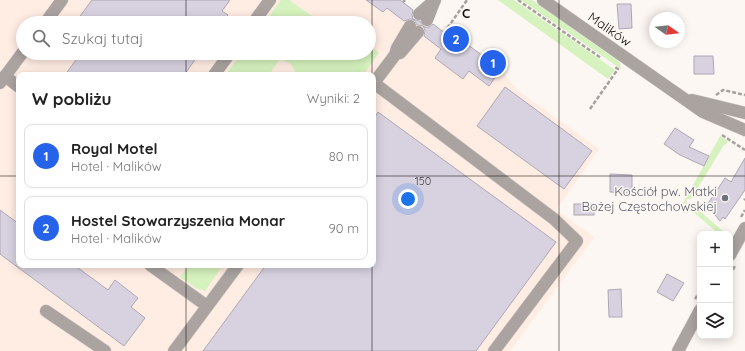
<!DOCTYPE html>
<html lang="pl">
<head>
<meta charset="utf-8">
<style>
  body { margin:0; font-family:Quicksand,sans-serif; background:#f6f6f6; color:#222 }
  .controls { position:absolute; right:12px; bottom:12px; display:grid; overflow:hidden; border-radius:8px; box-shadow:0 2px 10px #0003 }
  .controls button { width:36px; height:36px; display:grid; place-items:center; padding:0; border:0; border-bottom:1px solid #e0e0e0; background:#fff; color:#222; font:20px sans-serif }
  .compass { position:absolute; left:649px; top:12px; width:36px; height:36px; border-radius:50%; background:#fff; box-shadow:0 2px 10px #0003; rotate:104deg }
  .you { position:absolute; left:408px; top:199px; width:14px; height:14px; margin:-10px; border:3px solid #fff; border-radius:50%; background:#1a73e8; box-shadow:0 0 0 6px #1a73e833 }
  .badge { display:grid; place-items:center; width:26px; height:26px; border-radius:50%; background:#2563eb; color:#fff; font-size:13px; font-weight:700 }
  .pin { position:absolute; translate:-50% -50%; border:2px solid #fff; box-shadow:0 1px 4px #0006 }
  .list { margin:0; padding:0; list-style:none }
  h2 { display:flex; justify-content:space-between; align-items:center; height:52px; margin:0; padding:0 16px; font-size:17px }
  h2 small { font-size:13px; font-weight:400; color:#767676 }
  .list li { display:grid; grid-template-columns:26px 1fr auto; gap:12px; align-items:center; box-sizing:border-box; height:64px; margin:0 8px 8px; padding:0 8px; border:1px solid #e0e0e0; border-radius:8px }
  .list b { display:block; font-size:15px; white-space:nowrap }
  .list p { margin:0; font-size:13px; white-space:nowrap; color:#767676 }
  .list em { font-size:13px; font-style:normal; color:#767676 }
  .icon { flex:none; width:22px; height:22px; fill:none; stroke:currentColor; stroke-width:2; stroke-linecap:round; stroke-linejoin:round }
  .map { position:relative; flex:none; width:745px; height:351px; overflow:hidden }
  .search { position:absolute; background:#fff; box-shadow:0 2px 10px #0003; left:16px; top:16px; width:360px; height:44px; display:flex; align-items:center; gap:10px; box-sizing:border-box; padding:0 14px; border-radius:22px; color:#767676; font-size:15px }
  .panel { position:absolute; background:#fff; box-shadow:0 2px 10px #0003; left:16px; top:72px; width:360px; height:196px; border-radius:8px }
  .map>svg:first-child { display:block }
  .built { fill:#ffece2; fill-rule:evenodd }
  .green { fill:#d6f2be }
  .building { fill:#d7d1e0; stroke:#aea8b6 }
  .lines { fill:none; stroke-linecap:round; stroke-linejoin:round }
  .minor-casing { stroke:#d8d2ce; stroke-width:13 }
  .path { stroke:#a7a19e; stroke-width:2.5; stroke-dasharray:4 2; stroke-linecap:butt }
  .minor { stroke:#aaa3a0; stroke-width:12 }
  .grid { fill:none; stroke:#140f0c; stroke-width:1; stroke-opacity:0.55 }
  .worship-dot { fill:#6b7280; stroke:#fdf7f3; stroke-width:1.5 }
  .labels { text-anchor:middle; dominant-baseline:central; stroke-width:3; stroke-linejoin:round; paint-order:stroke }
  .number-label { font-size:11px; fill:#454041 }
  .street-label { font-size:13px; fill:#140f0c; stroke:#fdf7f3 }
  .worship-label { font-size:13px; fill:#5b616d; stroke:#fdf7f3; text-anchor:end }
  .grid-label { font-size:13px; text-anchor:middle; font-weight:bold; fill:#140f0c; stroke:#fdf7f3; stroke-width:3; stroke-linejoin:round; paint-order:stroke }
</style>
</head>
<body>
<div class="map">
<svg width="745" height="351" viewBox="0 0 745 351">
  <rect width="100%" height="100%" fill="#fdf7f3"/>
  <path class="built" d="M0,0h366l17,12 10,-12h7l50,37 -15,21 28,20 6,-7 20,15 12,-17 15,20 83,60 -43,61 38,27 -84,114h-510zM23,23h346v30h-346zM19,75h354v190h-354z"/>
  <g class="green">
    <path d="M281,0h8l33,23h-58z"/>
    <path d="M498,0h16l101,70 -7,9z"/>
    <path d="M521,0h11l84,59 4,4 1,6z"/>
    <path d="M369,49h6l4,4 -16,22h-66l-6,-11 -11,-5 -11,16h-44l17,-22h127z"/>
    <path d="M720,136l8,5 -3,4h-1l-33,54h-4l-1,4 3,3 4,-1 33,29h-7l-36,-31z"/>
    <path d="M189,265h34l-18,26 -9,-3 -16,-11z"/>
  </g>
  <g class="building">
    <path d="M92,0h138l-8,11 6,4 -6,8h-147z"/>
    <path d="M366,0h34l13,10 -1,5 1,4 7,2 4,6h5l4,-3 17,13 3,-3 37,27 2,-4 11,8 -2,4 -12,17 -20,-15 -6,8 -28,-21 6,-9 -17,-13 1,-6 -2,-4 -6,-1 -3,-5 -4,-1 -6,2 -17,-13 -4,4z"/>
    <path d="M617,4h14l1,24 -13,1z"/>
    <path d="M81,53h119l-16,22h-119z"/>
    <path d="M694,56h19l1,18h-20z"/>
    <path d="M505,87l87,64 -28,38 -87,-63z"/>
    <path d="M378,112l178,130 -80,109h-273l63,-86h107v-145z"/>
    <path d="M675,128l19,12 -5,7 20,9 -5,10 -24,-11 -16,-11z"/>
    <path d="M745,158v32l-20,29 -2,-2 -3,4 -13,-16 18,-27 6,4z"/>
    <path d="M610,174l22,1v18l-22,-1z"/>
    <rect x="574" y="204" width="20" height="11"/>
    <path d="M0,210l19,14v41h55l34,25 7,-10 23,18 -7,9 14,11 -21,28 -124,-92z"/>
    <path d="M667,274l17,9 -11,18 -16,-9z"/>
    <path d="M621,289l1,28h-13l-1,-27z"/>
  </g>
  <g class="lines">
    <defs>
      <g id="minor">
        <path d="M543,0l160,112 42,18"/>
        <path d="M419,14l16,-14"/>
        <path d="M427,20l7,-18"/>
        <path d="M45,23l17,-23"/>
        <path d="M253,23l17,-23"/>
        <path d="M400,53l18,-21"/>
        <path d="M214,75l16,-22"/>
        <path d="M5,76l14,11"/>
        <path d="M0,83l23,-31"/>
        <path d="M374,83l180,136 23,22 -83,110"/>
        <path d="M373,84l22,-29 2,-7 13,-22"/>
        <path d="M692,100l53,13"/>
        <path d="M730,255l15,-27"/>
        <path d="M150,265l57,41"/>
        <path d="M46,311l59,40"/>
        <path d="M174,351l64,-86"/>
        <path d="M678,351l22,-41"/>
      </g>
    </defs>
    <use href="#minor" class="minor-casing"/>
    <g class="path">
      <path d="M518,0l83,58"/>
      <path d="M403,2l2,-2"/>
      <path d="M444,33l23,-33"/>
      <path d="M716,95l7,-5 22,5"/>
      <path d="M590,109l28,-40 -3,-2"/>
      <path d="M722,135l23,15"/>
      <path d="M744,200l1,-1"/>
      <path d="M741,217l4,-7"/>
      <path d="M730,275l5,-9"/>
      <path d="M695,299l5,-8"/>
    </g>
    <use href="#minor" class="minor"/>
  </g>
  <path class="grid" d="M186,0v23M372,0v75M559,0v351M186,53v22M0,176h19M373,176h372M186,265v86M372,265v86"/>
  <circle class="worship-dot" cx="725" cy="198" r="4"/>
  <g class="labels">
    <g class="number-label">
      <text x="423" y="181">150</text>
    </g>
    <g class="street-label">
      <text transform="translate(610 29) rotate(35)">Malików</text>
    </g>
    <g class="worship-label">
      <text x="717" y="191">Kościół pw. Matki<tspan x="717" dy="15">Bożej Częstochowskiej</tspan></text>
    </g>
  </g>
  <g class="grid-label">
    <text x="466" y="18">C</text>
  </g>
</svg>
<div class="controls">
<button>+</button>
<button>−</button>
<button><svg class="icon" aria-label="layers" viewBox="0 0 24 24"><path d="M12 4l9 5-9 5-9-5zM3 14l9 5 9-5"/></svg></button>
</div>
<svg class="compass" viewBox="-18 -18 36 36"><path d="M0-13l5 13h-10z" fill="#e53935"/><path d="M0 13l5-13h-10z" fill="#767676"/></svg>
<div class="you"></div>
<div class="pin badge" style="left:493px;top:63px">1</div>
<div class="pin badge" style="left:456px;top:39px">2</div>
<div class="search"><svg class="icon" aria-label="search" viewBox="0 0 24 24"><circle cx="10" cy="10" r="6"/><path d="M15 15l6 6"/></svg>Szukaj tutaj</div>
<section class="panel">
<h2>W pobliżu<small>Wyniki: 2</small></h2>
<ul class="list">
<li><span class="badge">1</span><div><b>Royal Motel</b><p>Hotel · Malików</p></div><em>80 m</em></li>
<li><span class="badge">2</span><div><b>Hostel Stowarzyszenia Monar</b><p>Hotel · Malików</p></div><em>90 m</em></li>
</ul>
</section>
</div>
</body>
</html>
